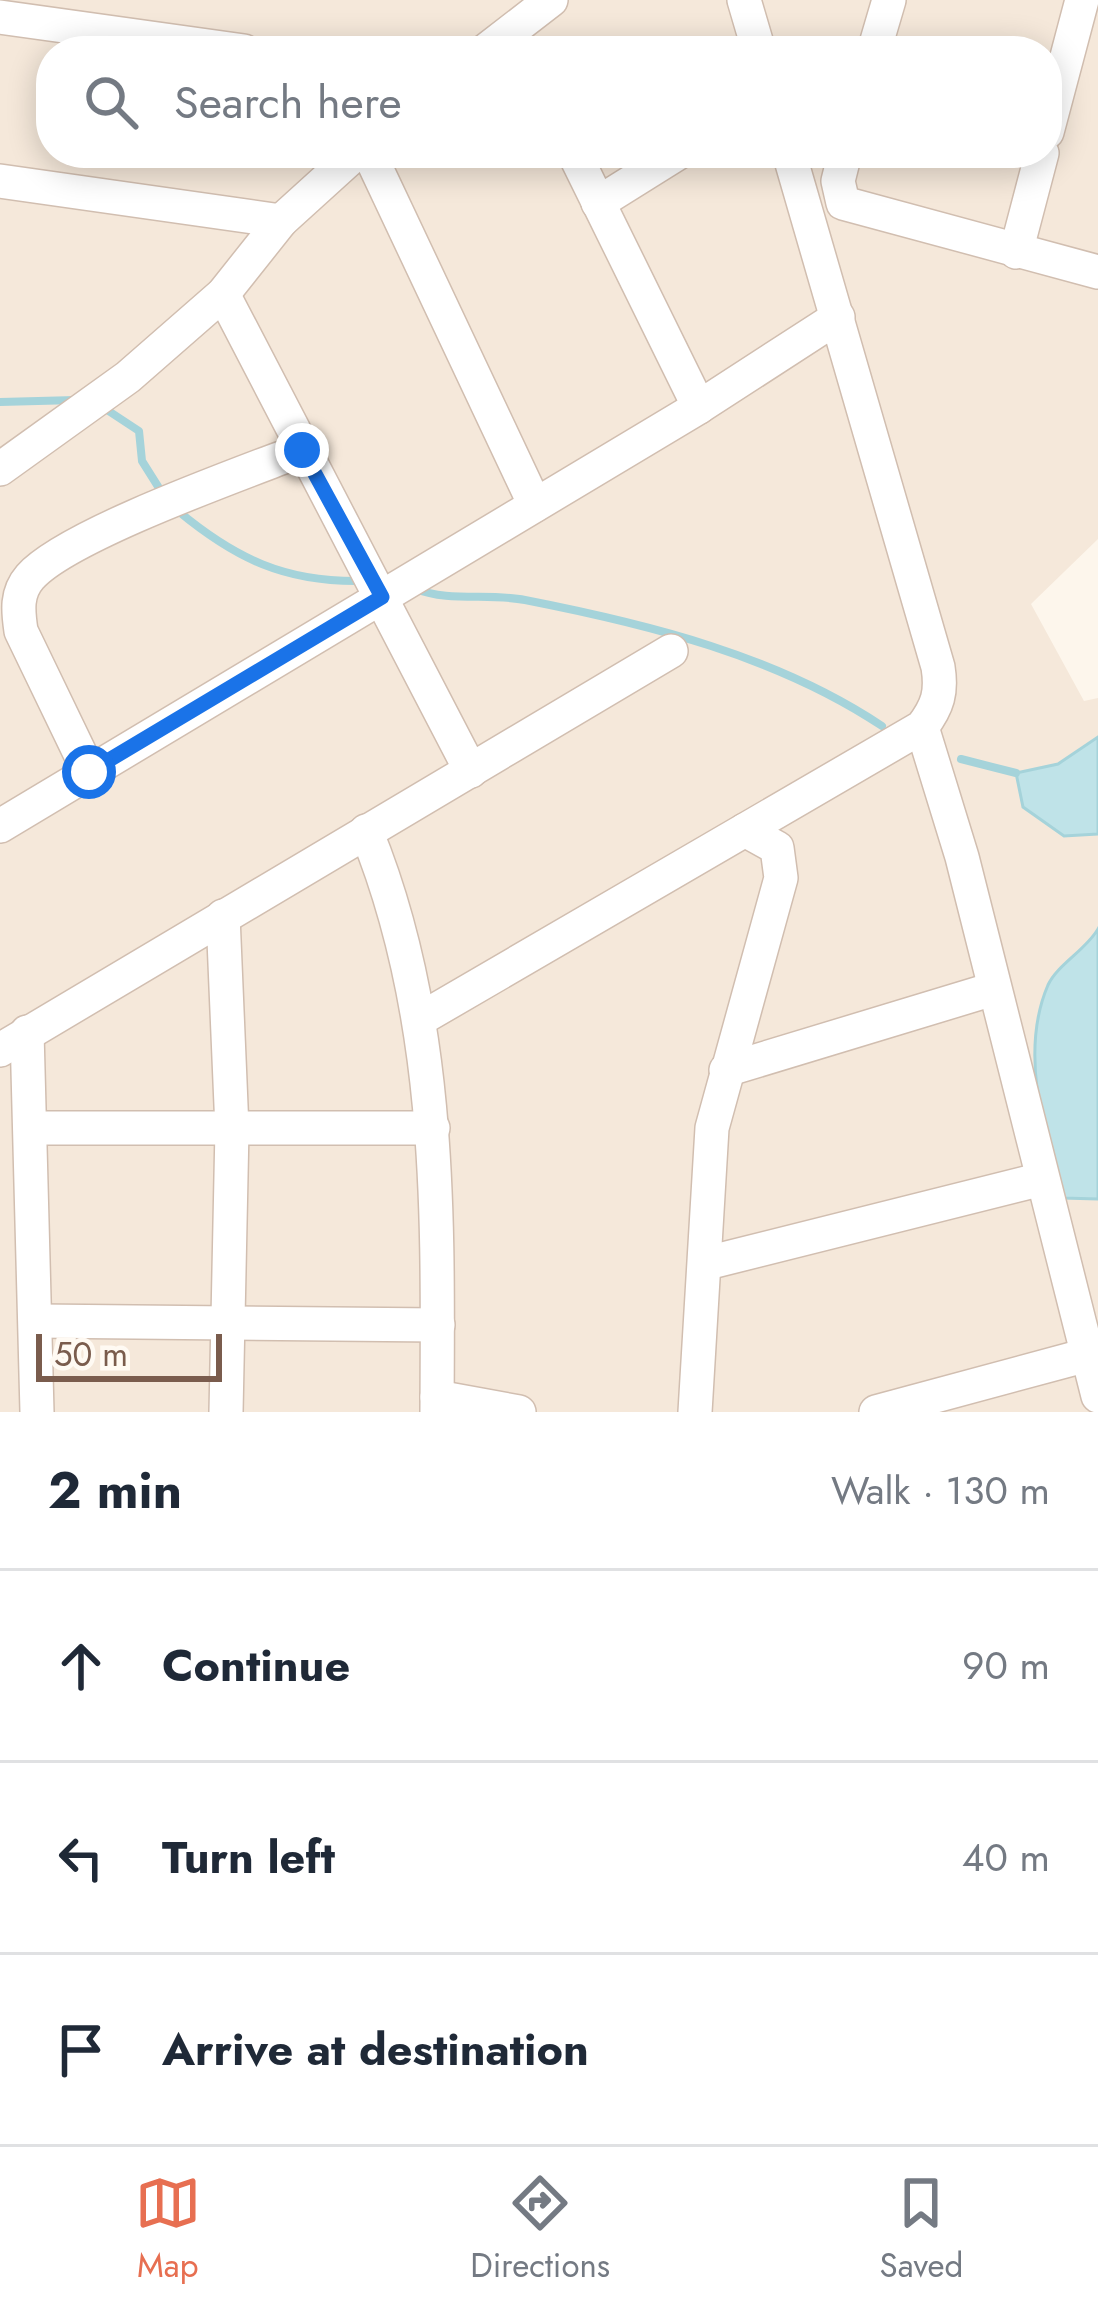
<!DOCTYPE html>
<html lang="en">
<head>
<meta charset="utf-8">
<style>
  body { margin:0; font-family:Jost,sans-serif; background:#f2f2f3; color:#1f2937 }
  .scale { position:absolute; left:36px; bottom:30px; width:186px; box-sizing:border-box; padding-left:12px; border:6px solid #7a5c4d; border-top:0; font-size:33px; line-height:42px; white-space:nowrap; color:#7a5c4d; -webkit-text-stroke:9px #fffaf3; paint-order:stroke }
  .stop { position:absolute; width:36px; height:36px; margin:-27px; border:9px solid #1a73e8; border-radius:50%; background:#fff }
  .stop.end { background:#1a73e8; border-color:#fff; box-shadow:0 3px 12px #0008 }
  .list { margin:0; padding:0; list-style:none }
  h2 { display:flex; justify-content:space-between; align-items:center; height:156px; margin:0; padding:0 48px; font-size:51px }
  h2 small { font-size:39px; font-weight:400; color:#747a83 }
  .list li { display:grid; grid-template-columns:78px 1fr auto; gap:36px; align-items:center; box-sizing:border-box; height:192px; padding:0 48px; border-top:3px solid #e0e1e3 }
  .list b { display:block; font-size:45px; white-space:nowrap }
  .list em { font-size:39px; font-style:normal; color:#747a83 }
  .icon { flex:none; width:66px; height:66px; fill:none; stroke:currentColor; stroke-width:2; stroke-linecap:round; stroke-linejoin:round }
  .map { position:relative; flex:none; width:1098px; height:1412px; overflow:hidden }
  .search { position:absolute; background:#fff; box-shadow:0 6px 30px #0003; left:36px; right:36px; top:36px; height:132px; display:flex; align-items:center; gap:30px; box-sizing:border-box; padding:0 42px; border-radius:48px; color:#747a83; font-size:45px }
  .sheet { height:732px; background:#fff }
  nav { display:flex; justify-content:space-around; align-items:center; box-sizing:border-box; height:168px; border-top:3px solid #e0e1e3; background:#fff; font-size:33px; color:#747a83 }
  nav a { display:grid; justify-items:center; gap:6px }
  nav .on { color:#e76f51 }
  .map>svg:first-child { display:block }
  .residential { fill:#f5e8da; fill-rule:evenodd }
  .water { fill:#bfe3e8; stroke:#a5d3da; stroke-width:3 }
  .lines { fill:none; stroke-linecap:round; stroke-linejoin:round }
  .stream { stroke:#a5d3da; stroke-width:8 }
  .minor-casing { stroke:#d1beb0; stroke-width:36 }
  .minor { stroke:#fff; stroke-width:33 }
  .route { stroke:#1a73e8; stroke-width:15 }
</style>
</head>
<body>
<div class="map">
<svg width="1098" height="1412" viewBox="0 0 1098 1412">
  <rect width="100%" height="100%" fill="#fdf6ec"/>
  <path class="residential" d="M0,0h1098v539l-67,65 53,97 14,-3v714h-1098zM51,51h996v102h-996z"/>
  <g class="water">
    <path d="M1098,737v97l-34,2 -41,-29 -7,-34 42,-9z"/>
    <path d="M1098,929v270l-35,-1c-19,-65 -44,-146 -15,-213 10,-21 38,-35 50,-56z"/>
  </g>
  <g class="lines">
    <g class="stream">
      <path d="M0,402l76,-2"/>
      <path d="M101,406l38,25 3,30 22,35"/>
      <path d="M178,511c58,48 107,71 182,70"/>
      <path d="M416,589c32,13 74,4 109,11 123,24 252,56 357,126"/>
      <path d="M961,759l55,14"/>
    </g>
    <defs>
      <g id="minor">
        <path d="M744,0l15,51"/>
        <path d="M0,17l244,34"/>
        <path d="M485,51l66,-51"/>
        <path d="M874,51l15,-51"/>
        <path d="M1047,132l35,-132"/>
        <path d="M369,153l166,352"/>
        <path d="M574,153l125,254"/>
        <path d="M845,153l-7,28 5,22 255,69"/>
        <path d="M0,181l281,40"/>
        <path d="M598,203l80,-50"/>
        <path d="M1016,252l26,-99"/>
        <path d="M223,294l248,477"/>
        <path d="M0,469l128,-92 95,-83 58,-73 75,-68"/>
        <path d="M922,727l40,130 136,539"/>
        <path d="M89,772l-68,-141c-3,-20 -5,-38 9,-54 37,-42 213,-104 272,-127"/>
        <path d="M0,826l699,-419 139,-90"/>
        <path d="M366,831c76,186 72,383 71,581"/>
        <path d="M223,916l9,213 -6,283"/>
        <path d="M422,1018l500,-291c16,-21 20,-35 16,-60l-149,-514"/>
        <path d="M27,1032l10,380"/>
        <path d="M0,1050l671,-399"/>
        <path d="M726,1070l267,-81"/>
        <path d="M31,1128h402"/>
        <path d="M707,1263l335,-84"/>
        <path d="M38,1321l400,4"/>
        <path d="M437,1397l82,15"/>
        <path d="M695,1412l17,-284 69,-250 -4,-30 -32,-18"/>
        <path d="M876,1412l211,-57"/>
      </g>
    </defs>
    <use href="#minor" class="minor-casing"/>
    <use href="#minor" class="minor"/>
  </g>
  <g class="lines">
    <path class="route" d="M89,772l293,-175 -80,-147"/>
  </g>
</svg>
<div class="scale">50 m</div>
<div class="stop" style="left:89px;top:772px"></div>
<div class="stop end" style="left:302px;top:450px"></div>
<div class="search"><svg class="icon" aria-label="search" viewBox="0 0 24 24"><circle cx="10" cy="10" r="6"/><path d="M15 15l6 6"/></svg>Search here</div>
</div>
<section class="sheet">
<h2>2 min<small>Walk · 130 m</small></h2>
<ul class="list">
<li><svg class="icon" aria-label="ahead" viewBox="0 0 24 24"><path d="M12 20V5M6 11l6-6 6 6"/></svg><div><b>Continue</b></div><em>90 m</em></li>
<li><svg class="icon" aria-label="left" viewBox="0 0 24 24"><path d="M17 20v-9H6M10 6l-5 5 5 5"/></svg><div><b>Turn left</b></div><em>40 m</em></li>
<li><svg class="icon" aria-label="arrive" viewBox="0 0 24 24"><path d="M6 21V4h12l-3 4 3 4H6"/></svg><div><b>Arrive at destination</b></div></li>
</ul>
</section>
<nav>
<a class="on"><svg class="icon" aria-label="map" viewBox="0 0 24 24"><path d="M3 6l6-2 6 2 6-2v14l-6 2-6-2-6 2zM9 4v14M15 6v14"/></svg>Map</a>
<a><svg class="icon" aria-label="directions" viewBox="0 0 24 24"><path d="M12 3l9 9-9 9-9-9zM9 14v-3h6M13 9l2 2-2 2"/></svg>Directions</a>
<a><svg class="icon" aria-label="saved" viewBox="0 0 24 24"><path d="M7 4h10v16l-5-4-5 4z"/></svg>Saved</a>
</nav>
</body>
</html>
